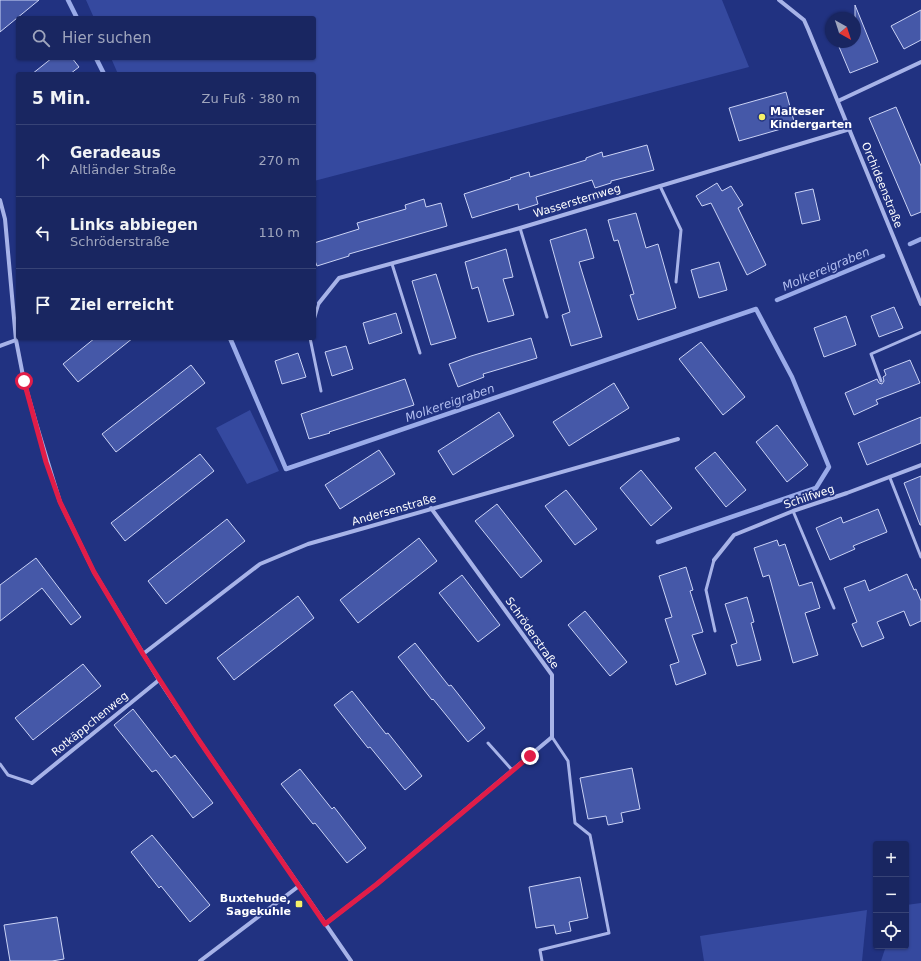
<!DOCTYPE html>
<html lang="de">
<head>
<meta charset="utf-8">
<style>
  body { margin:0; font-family:"DejaVu Sans",sans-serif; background:#222e67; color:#f1f3f6 }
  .controls { position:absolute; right:12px; bottom:12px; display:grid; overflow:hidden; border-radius:4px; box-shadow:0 1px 3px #0004 }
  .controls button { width:36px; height:36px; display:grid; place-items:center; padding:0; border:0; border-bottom:1px solid #374376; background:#192661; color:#f1f3f6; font:20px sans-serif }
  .compass { position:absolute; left:825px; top:12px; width:36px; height:36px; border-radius:50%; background:#192661; box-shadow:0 1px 3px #0004; rotate:141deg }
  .stop { position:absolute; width:12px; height:12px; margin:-9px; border:3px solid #e11d48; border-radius:50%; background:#fff }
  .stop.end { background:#e11d48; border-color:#fff; box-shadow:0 1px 4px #0008 }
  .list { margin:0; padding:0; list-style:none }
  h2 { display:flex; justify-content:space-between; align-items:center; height:52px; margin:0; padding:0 16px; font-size:17px }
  h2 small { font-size:13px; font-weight:400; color:#9fa5bd }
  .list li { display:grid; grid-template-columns:26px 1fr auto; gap:12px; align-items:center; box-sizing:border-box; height:72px; padding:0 16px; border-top:1px solid #374376 }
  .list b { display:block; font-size:15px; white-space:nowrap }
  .list p { margin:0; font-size:13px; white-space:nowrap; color:#9fa5bd }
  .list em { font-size:13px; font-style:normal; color:#9fa5bd }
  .icon { flex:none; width:22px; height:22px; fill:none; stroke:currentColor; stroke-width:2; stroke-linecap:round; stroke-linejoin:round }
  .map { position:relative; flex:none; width:921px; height:961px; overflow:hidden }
  .search { position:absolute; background:#192661; box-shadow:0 1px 3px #0004; left:16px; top:16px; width:300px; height:44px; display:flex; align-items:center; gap:10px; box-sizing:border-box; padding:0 14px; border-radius:4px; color:#9fa5bd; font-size:15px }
  .panel { position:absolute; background:#192661; box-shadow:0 1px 3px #0004; left:16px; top:72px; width:300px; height:268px; border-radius:4px }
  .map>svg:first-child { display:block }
  .green { fill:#35499f }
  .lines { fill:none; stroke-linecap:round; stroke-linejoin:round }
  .stream { stroke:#9aabe9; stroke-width:4.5 }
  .building { fill:#4558a8; stroke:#cbd3f6 }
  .lane { stroke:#a7b3e8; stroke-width:3 }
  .street { stroke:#a7b3e8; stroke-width:4 }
  .route { stroke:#e11d48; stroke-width:5 }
  .poi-dot { fill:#f5f068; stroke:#213281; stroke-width:1.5 }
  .labels { text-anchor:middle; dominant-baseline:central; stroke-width:3.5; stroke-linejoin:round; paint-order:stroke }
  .poi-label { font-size:11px; font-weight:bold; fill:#fff; stroke:#213281; text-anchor:start }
  .street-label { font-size:11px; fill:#fff; stroke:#213281 }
  .water-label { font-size:12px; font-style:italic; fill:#b2bef0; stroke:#213281 }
</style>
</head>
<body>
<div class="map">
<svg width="921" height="961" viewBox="0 0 921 961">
  <rect width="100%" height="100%" fill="#213281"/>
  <g class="green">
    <path d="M86,0h636l27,67 -435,114v-107h-196l-7,-16h203v-40h-220z"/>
    <path d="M250,410l29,61 -32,13 -31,-56z"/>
    <path d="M921,903v58h-40l5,-15h20v-41z"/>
    <path d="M867,910l-5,51h-158l-4,-25z"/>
  </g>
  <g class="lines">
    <g class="stream">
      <path d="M68,0l9,18"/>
      <path d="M96,58l8,16"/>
      <path d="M910,244l11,-5"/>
      <path d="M777,300l106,-44"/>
      <path d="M230,338l56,131 470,-160 36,68 37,90 -13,21 -158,54"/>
    </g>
  </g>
  <g class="building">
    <path d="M0,0h39l-39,32z"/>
    <path d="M855,5l23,57 -28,11 -13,-31h18z"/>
    <path d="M921,10v30l-17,9 -13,-23z"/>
    <path d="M52,58h20l7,9 -9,7h-38z"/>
    <path d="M786,92l9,33 -56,16 -10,-33z"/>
    <path d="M896,107l25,59v46l-10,4 -42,-98z"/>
    <path d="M647,145l7,25 -43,11v2l-16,5 -3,-8 -56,17 2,7 -19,6 -1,-6 -46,14 -8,-24 47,-15 -1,-1 19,-6 1,5 56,-17v-2l16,-6 1,5z"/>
    <path d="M717,183l5,8 9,-5 12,19 -5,3 28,57 -19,10 -36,-72 -9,3 -6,-10z"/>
    <path d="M813,189l7,31 -18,4 -7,-31z"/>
    <path d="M424,199l2,8 15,-4 6,23 -98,28v2l-32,10 -3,-8v-15l45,-14 -2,-6 49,-14 -1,-4z"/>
    <path d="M636,213l10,35 12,-4 18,64 -38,12 -8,-25 4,-1 -16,-54 -4,1 -6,-21z"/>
    <path d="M586,229l8,29 -15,4 23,75 -31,9 -9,-31 8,-3 -20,-72z"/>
    <path d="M506,249l7,28 -10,2 11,36 -26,7 -10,-35 -6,2 -7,-27z"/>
    <path d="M719,262l8,28 -28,8 -8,-28z"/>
    <path d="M436,274l20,64 -25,7 -19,-64z"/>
    <path d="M894,307l9,21 -24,9 -8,-21z"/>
    <path d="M396,313l6,20 -33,11 -6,-21z"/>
    <path d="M846,316l10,29 -32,12 -10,-29z"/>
    <path d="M95,338h38l-55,44 -15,-18z"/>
    <path d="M531,338l6,20 -54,16 1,3 -26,10 -9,-23 22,-8z"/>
    <path d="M701,342l44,55 -22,18 -44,-56z"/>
    <path d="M346,346l7,23 -21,7 -7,-24z"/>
    <path d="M298,353l8,24 -24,7 -7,-23z"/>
    <path d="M910,360l10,23 -44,17 2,4 -24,11 -9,-22 32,-14 2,4 3,1 2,-3 -1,-4 3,-2 -2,-5z"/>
    <path d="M191,365l14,18 -89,69 -14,-18z"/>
    <path d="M405,379l9,26 -85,27 1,1 -21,6 -8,-25z"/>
    <path d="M614,383l15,25 -60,38 -16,-24z"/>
    <path d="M499,412l15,24 -61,39 -15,-24z"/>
    <path d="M921,417v26l-54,22 -9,-22z"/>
    <path d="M777,425l31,40 -21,17 -31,-40z"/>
    <path d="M379,450l16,24 -55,35 -15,-24z"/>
    <path d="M715,452l31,38 -20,17 -31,-39z"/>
    <path d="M200,454l14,17 -89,70 -14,-18z"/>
    <path d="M641,470l31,38 -21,18 -31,-38z"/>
    <path d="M921,476v49h-1l-16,-42z"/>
    <path d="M566,490l31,39 -22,16 -30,-39z"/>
    <path d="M497,504l45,57 -21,17 -46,-57z"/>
    <path d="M878,509l9,23 -34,14 2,3 -25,11 -14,-32 25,-11 2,6z"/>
    <path d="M227,519l18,22 -79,63 -18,-23z"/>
    <path d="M419,538l18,23 -79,62 -18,-23z"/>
    <path d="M777,540l2,6 6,-2 14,42 13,-4 8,26 -15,5 13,42 -25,8 -24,-88 -6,2 -9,-29z"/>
    <path d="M36,558l45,59 -10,8 -29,-37 -42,33v-36z"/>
    <path d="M686,567l7,23 -3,1 13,41 -11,3 14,39 -30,11 -6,-20 9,-3 -14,-43 7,-2 -13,-41z"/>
    <path d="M907,574l7,16 2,-1 5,12v20l-11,5 -6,-15 -27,11 7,16 -22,9 -10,-23 5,-2 -13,-34 21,-8 4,11z"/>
    <path d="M462,575l38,50 -22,17 -39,-49z"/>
    <path d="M298,596l16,22 -80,62 -17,-22z"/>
    <path d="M747,597l7,25 -3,1 10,37 -24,6 -6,-21 6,-2 -12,-39z"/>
    <path d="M585,611l42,51 -17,14 -42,-51z"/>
    <path d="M415,643l34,43 2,-1 34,43 -17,14 -35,-43 -1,1 -34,-43z"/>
    <path d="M83,664l18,22 -68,54 -18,-22z"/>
    <path d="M352,691l34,43 2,-1 34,43 -17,14 -35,-43 -2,1 -34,-43z"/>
    <path d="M133,709l38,49 4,-3 38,48 -20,15 -37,-48 -4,2 -38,-47z"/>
    <path d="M632,768l8,41 -19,4 2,9 -15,3 -2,-9 -18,3 -8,-41z"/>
    <path d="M300,769l32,40 2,-2 32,41 -19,15 -32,-40 -2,1 -32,-40z"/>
    <path d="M152,835l58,70 -20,17 -29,-36 -2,2 -28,-36z"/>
    <path d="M580,877l8,41 -19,4 2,9 -15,3 -2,-9 -18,3 -7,-41z"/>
    <path d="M57,917l7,42 -12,2h-42l-6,-36z"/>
  </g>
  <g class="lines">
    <g class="lane">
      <path d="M660,186l21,44 -5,52"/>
      <path d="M520,228l27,89"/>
      <path d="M392,264l28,89"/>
      <path d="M314,320l5,-17"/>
      <path d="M310,338l11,53"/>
      <path d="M881,381l-10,-27 50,-22"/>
      <path d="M890,478l31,79"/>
      <path d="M793,511l41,97"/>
      <path d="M714,560l-8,30 9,41"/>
      <path d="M488,743l25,28"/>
      <path d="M0,764l8,11 24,8"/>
      <path d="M542,961l-2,-11 69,-17 -19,-98 -15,-12 -7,-62 -16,-24"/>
    </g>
    <g class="street">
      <path d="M779,0l25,20 4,9 113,275"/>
      <path d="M838,101l83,-39"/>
      <path d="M0,200l5,19 11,121 8,41 12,42 24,79 34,70 65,108 39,59 153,222"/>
      <path d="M319,303l20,-25 181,-50 330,-99"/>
      <path d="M0,346l16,-6"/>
      <path d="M714,560l20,-25 59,-24 54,-18 74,-28"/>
      <path d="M143,654l117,-90 48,-20 370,-105"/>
      <path d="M32,783l127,-103"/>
      <path d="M325,924l52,-40 175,-147v-62l-121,-167"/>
      <path d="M200,961l99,-75"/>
    </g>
  </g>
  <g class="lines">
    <path class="route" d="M24,381l22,81 14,40 34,70 49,82 55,85 127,185 52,-40 153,-128"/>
  </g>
  <g class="poi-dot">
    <circle cx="762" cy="117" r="4"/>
    <rect x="295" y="900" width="8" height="8" rx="2"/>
  </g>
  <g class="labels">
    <g class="poi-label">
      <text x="770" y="111">Malteser<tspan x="770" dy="13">Kindergarten</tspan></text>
      <text x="291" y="898" text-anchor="end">Buxtehude,<tspan x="291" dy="13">Sagekuhle</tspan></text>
    </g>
    <g class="street-label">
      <text transform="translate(882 185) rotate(68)">Orchideenstraße</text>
      <text transform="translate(577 201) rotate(-17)">Wassersternweg</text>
      <text transform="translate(809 497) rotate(-19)">Schilfweg</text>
      <text transform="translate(394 510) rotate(-16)">Andersenstraße</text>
      <text transform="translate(532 633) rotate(55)">Schröderstraße</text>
      <text transform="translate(90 724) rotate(-39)">Rotkäppchenweg</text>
    </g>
    <g class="water-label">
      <text transform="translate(826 269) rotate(-23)">Molkereigraben</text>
      <text transform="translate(450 403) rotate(-19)">Molkereigraben</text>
    </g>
  </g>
</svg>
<div class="controls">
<button>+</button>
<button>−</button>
<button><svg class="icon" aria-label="locate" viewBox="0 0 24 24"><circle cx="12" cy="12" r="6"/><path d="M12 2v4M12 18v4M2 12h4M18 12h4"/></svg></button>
</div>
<svg class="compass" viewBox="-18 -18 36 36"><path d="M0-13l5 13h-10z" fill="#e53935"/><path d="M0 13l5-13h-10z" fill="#9fa5bd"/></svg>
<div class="stop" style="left:24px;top:381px"></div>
<div class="stop end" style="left:530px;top:756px"></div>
<div class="search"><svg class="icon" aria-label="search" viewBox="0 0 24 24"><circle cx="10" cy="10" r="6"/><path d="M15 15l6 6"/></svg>Hier suchen</div>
<section class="panel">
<h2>5 Min.<small>Zu Fuß · 380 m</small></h2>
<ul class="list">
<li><svg class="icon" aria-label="ahead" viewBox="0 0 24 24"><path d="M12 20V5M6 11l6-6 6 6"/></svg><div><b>Geradeaus</b><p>Altländer Straße</p></div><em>270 m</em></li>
<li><svg class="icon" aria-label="left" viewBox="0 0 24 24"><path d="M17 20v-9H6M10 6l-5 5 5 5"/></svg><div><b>Links abbiegen</b><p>Schröderstraße</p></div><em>110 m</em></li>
<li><svg class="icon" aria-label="arrive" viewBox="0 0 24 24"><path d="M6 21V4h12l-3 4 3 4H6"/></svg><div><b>Ziel erreicht</b></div></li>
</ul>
</section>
</div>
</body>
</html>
